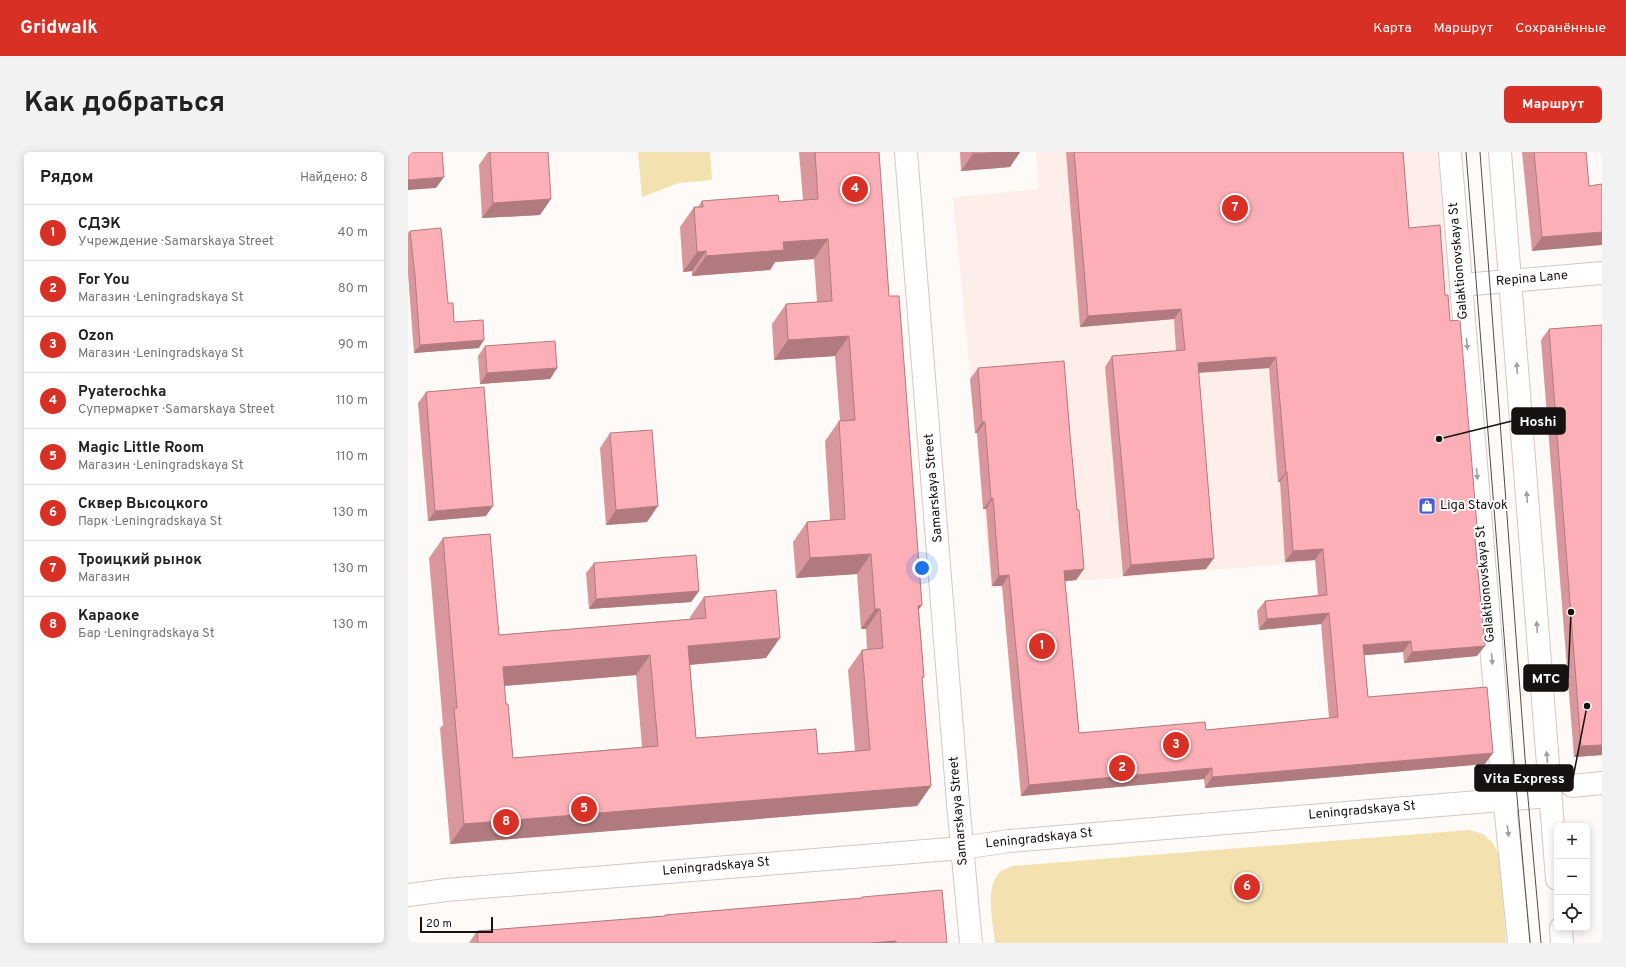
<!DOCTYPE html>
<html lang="ru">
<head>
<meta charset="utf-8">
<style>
  body { margin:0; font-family:Overpass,sans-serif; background:#f2f2f2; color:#222 }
  .controls { position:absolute; right:12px; bottom:12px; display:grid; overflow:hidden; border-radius:6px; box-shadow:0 2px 10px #0003 }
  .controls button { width:36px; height:36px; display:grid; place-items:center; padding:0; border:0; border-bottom:1px solid #e0e0e0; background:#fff; color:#222; font:20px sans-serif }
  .scale { position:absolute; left:12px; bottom:10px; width:73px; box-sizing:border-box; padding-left:4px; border:2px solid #161211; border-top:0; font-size:11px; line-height:14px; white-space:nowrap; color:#161211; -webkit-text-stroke:3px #fff; paint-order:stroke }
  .you { position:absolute; left:514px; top:416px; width:14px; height:14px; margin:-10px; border:3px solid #fff; border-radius:50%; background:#1a73e8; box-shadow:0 0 0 6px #1a73e833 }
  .badge { display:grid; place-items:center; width:26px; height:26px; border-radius:50%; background:#d93025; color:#fff; font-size:13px; font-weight:700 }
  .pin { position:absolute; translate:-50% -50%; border:2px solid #fff; box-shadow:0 1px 4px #0006 }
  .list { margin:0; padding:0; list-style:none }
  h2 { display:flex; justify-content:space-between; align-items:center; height:52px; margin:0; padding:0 16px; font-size:17px }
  h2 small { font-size:13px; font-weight:400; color:#767676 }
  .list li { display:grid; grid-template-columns:26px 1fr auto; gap:12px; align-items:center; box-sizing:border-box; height:56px; padding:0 16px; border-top:1px solid #e0e0e0 }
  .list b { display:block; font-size:15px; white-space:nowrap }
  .list p { margin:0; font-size:13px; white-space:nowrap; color:#767676 }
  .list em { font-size:13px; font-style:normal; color:#767676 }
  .icon { flex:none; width:22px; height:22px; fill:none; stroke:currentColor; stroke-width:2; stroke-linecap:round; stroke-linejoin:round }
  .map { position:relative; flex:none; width:1194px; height:791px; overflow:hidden; border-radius:6px }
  header { display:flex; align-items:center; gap:24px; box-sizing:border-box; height:56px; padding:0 20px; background:#d93025; color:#fff }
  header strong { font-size:19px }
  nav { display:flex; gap:22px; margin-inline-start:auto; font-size:14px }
  .intro { display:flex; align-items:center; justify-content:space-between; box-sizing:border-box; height:96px; padding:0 24px }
  h1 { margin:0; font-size:28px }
  .button { padding:10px 18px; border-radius:6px; background:#d93025; color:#fff; font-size:14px; font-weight:700 }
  main { display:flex; gap:24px; padding:0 24px }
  aside { flex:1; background:#fff; border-radius:6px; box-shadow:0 2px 10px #0003 }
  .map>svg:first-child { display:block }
  .built { fill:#feeee9 }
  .green { fill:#f3e2af }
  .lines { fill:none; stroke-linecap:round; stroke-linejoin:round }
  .minor-casing { stroke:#d3c8c5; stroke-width:24 }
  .major-casing { stroke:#d3c8c5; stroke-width:24 }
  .minor { stroke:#fff; stroke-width:22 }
  .major { stroke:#fff; stroke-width:22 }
  .tram { stroke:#514d4b; stroke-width:1 }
  .wall { fill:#d9969d; fill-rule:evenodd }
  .shaded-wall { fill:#b07a7f }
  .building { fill:#fcafb6; stroke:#b07a7f; fill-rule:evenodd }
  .oneway { fill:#a2a0a0 }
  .labels { text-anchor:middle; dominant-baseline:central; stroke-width:4; stroke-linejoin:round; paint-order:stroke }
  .street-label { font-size:13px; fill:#161211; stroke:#fff }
  .poi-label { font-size:13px; fill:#161211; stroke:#fff; text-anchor:start }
  .leader { fill:none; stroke:#161211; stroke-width:1.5 }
  .callout-dot { fill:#161211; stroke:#fff; stroke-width:1.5 }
  .callout { fill:#161211; stroke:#161211; stroke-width:1.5 }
  .callout-label { font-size:14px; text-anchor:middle; font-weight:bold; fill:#fff }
</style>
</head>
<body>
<header>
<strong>Gridwalk</strong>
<nav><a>Карта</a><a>Маршрут</a><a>Сохранённые</a></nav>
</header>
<div class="intro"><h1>Как добраться</h1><a class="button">Маршрут</a></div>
<main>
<aside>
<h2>Рядом<small>Найдено: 8</small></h2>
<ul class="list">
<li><span class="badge">1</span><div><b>СДЭК</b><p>Учреждение · Samarskaya Street</p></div><em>40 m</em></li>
<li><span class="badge">2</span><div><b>For You</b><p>Магазин · Leningradskaya St</p></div><em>80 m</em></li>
<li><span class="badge">3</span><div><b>Ozon</b><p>Магазин · Leningradskaya St</p></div><em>90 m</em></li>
<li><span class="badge">4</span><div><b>Pyaterochka</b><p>Супермаркет · Samarskaya Street</p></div><em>110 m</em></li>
<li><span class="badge">5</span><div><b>Magic Little Room</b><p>Магазин · Leningradskaya St</p></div><em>110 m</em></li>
<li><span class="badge">6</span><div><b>Сквер Высоцкого</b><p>Парк · Leningradskaya St</p></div><em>130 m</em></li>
<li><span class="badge">7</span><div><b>Троицкий рынок</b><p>Магазин</p></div><em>130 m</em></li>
<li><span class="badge">8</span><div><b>Караоке</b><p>Бар · Leningradskaya St</p></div><em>130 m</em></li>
</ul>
</aside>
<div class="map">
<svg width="1194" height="791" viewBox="0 0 1194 791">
  <rect width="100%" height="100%" fill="#fefaf8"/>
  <path class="built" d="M628,0h402l34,397 -481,39 -38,-391 86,-8z"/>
  <g class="green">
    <path d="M230,0h72l2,28 -33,3 -37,14z"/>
    <path d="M1062,678l13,4 9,8 8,14 6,87h-511c-2,-20 -11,-58 6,-72 3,-2 8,-3 12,-5z"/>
  </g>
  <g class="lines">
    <defs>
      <g id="minor">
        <path d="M1054,133l140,-12"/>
        <path d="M1164,634l30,-3"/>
        <path d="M0,743l38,-5 516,-42 47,-7 541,-45"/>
      </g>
      <g id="major">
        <path d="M498,0l52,651 13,140"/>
        <path d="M1042,0l51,613 18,178"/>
        <path d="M1092,0l57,727"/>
        <path d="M1153,776l1,15"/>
      </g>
    </defs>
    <use href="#minor" class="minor-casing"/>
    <use href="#major" class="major-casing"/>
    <use href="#minor" class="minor"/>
    <use href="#major" class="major"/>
    <g class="tram">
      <path d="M1058,0l48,611 16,180"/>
      <path d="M1072,0l48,646 13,145"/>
    </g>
  </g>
  <g class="wall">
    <path d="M80,0h60l-8,63 -58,3 -3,-53z"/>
    <path d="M391,0h80l10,144 30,314 5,67 -2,2 9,107 -14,20 -467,38 -10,-116 3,-3 -14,-167 14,-20 56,97 191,-16v-2l14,-20 62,61 -76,7 6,73 122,16 37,-3 -7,-81 14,-20h5l-1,-21h-5l-4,-55 -61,4 -3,-36 14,-20 23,-2 -5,-79 14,-20h1l-5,-65 -61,4 -2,-36 14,-20 31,-2 -3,-43 -39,3 -5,8 -78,6v-5l-9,1 -3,-45 14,-20h4l4,-6 77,1 24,-2zM228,523l6,72 -129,11 -7,-54 -2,-18z"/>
    <path d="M552,0h60l-10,15 -49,4z"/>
    <path d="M658,0h337l6,76 36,67 5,26 25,222 2,113 -73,7 -1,-11 -39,3 4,42 117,67 -280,24 -1,-9 -183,17 -19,-210h-10l-6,-77h-3l-6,-76h-2l-5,-54 8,-11 92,67 7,75 7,59 -8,11 -11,1 14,152 127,-3 123,-12 -8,-94 -62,6 -2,-19 8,-10 53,-6 -3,-35 -30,2 -5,-80h-2l-9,-114 -70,5 7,196 -83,7 -18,-209 7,-11 64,-5 -2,-32 -94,8z"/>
    <path d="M1114,0h64l3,34 -57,65z"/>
    <path d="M2,79l38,72 6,19 25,26 -65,5 -6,-79v-41z"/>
    <path d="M1141,177l53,426 -28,2 -33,-417z"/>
    <path d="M77,194l72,22 -7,11 -70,5 -2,-28z"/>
    <path d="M18,240l60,124 -58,5 -10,-118z"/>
    <path d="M202,281l37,89 -41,3 -6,-77z"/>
    <path d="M186,411l105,28 -8,11 -102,7 -3,-36z"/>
    <path d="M454,745l85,46h-478l8,-12 187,-15 1,-1 196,-17z"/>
  </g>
  <g class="shaded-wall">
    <path d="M594,0h18l-10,15 -49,4 12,-17z"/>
    <path d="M36,25l-8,11 -28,2v-10z"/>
    <path d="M143,47l-11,16 -58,3 11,-15z"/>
    <path d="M1194,80v13l-70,6 10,-14z"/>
    <path d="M420,87l-14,20 -39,3 -5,8 -78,6 14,-20 77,-14z"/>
    <path d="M298,99l-14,20 -9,1 14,-20z"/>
    <path d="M773,157l-7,10 -94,8 8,-11z"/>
    <path d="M441,184l-14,20 -61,4 14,-20z"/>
    <path d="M76,188l-5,8 -65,5 6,-8z"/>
    <path d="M868,205l-7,11 -78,5 7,-10z"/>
    <path d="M149,216l-7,11 -70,5 7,-11z"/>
    <path d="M574,270h3l-8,11h-2z"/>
    <path d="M878,320h1l-7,10h-2z"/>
    <path d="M585,346l-7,11h-3l8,-10z"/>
    <path d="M85,354l-7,10 -58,5 7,-10z"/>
    <path d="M250,354l-11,16 -41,3 10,-15z"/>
    <path d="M915,397l-8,11 -30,2 8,-11z"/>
    <path d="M463,402l-14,20 -61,4 14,-20z"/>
    <path d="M806,406l-8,11 -83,7 8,-11z"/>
    <path d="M676,417l-8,11 -20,2 8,-11z"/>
    <path d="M601,423l-7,11h-10l7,-10z"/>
    <path d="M291,439l-8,11 -102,7 7,-10z"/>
    <path d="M514,453l-14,20 10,-19z"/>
    <path d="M467,457h5l-14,20h-5z"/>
    <path d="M921,461l-8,11 -62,6 8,-11z"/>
    <path d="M372,486l-14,20 -92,8 14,-20z"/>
    <path d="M1003,489l-8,11 -47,4 7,-11z"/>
    <path d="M1077,494l-8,10 -73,7 8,-11z"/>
    <path d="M242,503l-14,20 -147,12 14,-20z"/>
    <path d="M1194,593v10l-28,2 7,-11z"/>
    <path d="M1085,601l-8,11 -280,24 7,-11z"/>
    <path d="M804,616l-8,11 -183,17 8,-11z"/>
    <path d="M523,634l-14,20 -467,38 14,-20z"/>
    <path d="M488,789l-2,2h-24z"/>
  </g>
  <g class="building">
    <path d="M0,0h34l2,25 -36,3z"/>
    <path d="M82,0h58l3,47 -58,4z"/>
    <path d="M407,0h64l10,144h10l23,309 -4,1 6,71h-2l9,109 -467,38 -10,-116h3l-14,-170 47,-4 9,101 207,-17 -2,-21 72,-7 4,48 -92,8 8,92 120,-9 2,25 52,-4 -8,-100 21,-2 -3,-39h-5l-4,-55 -61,4 -3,-36 38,-3 -6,-98 16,-1 -6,-84 -61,4 -2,-36 46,-3 -4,-62 -45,3 1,8 -78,6v-5l-9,1 -3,-45h9l-1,-6 76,-6 1,7 39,-3zM242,503l8,91 -145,12 -5,-54h-2l-3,-37z"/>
    <path d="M565,0h29l-29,2z"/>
    <path d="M666,0h329l6,76 31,-3 5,70h3l2,26 10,-1 18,218 -3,1 10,107 -73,6 -1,-11 -48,4 5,52 119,-10 6,66 -281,24v-9l-183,17 -20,-210 -10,1 -6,-78 -2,1 -6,-77h-3l-4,-54 86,-7 6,74 7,75h2l5,59 -20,2 15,162 126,-11 1,8 132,-13 -9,-104 -62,6 -2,-18 62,-6 -4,-46 -30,2 -6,-79h-1l-10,-115 -78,6 16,195 -83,7 -19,-209 73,-6 -4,-41 -93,7z"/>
    <path d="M1126,0h52l3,34 13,-2v48l-60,5z"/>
    <path d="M33,76l7,75h5l1,19 29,-2 1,20 -64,5 -5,-69 -5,-45z"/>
    <path d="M1194,173v420l-21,1 -32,-417z"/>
    <path d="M147,189l2,27 -70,5 -2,-27z"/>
    <path d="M76,235l9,119 -58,5 -9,-119z"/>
    <path d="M244,278l6,76 -42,4 -6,-77z"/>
    <path d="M288,403l3,36 -103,8 -2,-36z"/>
    <path d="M534,738l5,53h-51v-2l-26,2h-392l-1,-12 188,-15v-1l197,-17v-1z"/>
  </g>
  <defs><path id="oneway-solid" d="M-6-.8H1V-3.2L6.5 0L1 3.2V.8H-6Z"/></defs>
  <g class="oneway">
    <use href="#oneway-solid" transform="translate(1059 192) rotate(85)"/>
    <use href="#oneway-solid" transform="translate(1109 216) rotate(-94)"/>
    <use href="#oneway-solid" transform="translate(1069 322) rotate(85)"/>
    <use href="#oneway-solid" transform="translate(1119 345) rotate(-94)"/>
    <use href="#oneway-solid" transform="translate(1129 475) rotate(-94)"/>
    <use href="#oneway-solid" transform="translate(1084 507) rotate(85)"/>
    <use href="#oneway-solid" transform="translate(1139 605) rotate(-95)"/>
    <use href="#oneway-solid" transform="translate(1100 679) rotate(82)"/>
  </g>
  <defs>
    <symbol id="shop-square" viewBox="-11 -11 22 22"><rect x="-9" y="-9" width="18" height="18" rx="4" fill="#4660d4" stroke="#fff"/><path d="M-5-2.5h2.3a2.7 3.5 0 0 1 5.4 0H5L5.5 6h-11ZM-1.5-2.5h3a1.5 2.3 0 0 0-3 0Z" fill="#fff"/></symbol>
  </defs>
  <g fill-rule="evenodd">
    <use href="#shop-square" x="1009" y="344" width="20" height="20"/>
  </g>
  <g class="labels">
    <g class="street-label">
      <text transform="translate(1051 109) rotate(-95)">Galaktionovskaya St</text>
      <text transform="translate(1124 127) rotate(-5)">Repina Lane</text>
      <text transform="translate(526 336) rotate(-95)">Samarskaya Street</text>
      <text transform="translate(1078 432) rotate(-95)">Galaktionovskaya St</text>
      <text transform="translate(551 659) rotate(-95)">Samarskaya Street</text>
      <text transform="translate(954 659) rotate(-5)">Leningradskaya St</text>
      <text transform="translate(631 687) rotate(-6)">Leningradskaya St</text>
      <text transform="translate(308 715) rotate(-5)">Leningradskaya St</text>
    </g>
    <g class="poi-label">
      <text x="1032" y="354">Liga Stavok</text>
    </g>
  </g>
  <path class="leader" d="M1031 287L1104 269M1163 460L1160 526M1179 554L1165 626"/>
  <g class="callout-dot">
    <circle cx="1031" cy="287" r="4"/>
    <circle cx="1163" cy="460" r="4"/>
    <circle cx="1179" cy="554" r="4"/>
  </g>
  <g class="callout">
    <rect x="1104" y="256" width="53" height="26" rx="4"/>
    <rect x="1116" y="513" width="44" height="26" rx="4"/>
    <rect x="1067" y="613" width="98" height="26" rx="4"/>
  </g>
  <g class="callout-label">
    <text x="1130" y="274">Hoshi</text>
    <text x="1138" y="531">МТС</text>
    <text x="1116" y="631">Vita Express</text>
  </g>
</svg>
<div class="controls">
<button>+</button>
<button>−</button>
<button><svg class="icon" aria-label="locate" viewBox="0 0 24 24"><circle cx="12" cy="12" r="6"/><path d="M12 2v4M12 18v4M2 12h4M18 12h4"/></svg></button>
</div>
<div class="scale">20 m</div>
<div class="you"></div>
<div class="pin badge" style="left:634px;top:494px">1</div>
<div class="pin badge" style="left:714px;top:616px">2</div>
<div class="pin badge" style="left:768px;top:593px">3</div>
<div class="pin badge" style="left:447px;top:37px">4</div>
<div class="pin badge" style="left:176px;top:657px">5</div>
<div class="pin badge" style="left:839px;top:735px">6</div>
<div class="pin badge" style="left:827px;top:56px">7</div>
<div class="pin badge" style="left:98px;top:670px">8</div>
</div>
</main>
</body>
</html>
